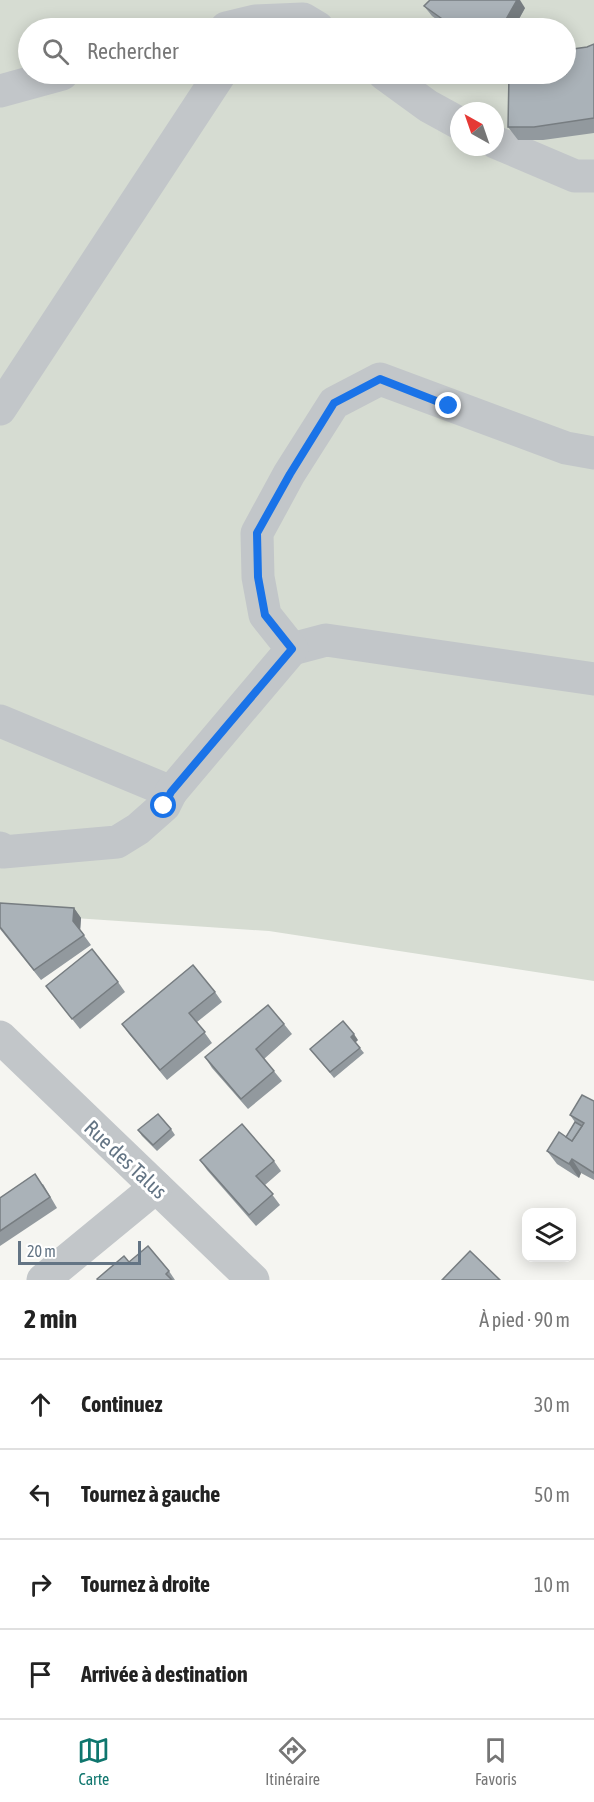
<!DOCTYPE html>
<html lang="fr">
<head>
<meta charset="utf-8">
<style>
  body { margin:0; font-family:"Asap Condensed",sans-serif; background:#f2f2f2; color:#222 }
  .controls { position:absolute; right:18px; bottom:18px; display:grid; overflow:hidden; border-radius:12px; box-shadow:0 3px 15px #0003 }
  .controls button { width:54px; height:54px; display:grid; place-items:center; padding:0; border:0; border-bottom:2px solid #e0e0e0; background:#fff; color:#222; font:30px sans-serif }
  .compass { position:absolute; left:450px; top:102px; width:54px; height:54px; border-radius:50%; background:#fff; box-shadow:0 3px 15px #0003; rotate:320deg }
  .scale { position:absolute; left:18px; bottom:15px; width:123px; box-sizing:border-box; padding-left:6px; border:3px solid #637484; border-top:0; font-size:16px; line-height:21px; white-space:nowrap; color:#637484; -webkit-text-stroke:4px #fff; paint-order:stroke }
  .stop { position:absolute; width:18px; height:18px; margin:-14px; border:4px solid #1a73e8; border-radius:50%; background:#fff }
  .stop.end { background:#1a73e8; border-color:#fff; box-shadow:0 2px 6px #0008 }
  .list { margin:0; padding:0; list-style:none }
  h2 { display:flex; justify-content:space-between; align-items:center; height:78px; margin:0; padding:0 24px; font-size:26px }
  h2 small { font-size:20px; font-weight:400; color:#767676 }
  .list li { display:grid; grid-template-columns:39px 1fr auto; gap:18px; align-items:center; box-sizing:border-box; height:90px; padding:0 24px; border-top:2px solid #e0e0e0 }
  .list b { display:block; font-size:22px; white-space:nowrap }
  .list em { font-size:20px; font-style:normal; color:#767676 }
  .icon { flex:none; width:33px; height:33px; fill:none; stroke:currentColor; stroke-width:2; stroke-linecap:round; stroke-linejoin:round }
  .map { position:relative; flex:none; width:594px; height:1280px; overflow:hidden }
  .search { position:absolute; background:#fff; box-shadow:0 3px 15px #0003; left:18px; right:18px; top:18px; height:66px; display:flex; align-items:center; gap:15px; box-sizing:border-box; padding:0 21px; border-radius:33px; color:#767676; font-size:22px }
  .sheet { height:438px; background:#fff }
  nav { display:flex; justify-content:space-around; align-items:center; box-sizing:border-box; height:84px; border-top:2px solid #e0e0e0; background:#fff; font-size:16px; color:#767676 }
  nav a { display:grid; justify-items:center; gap:3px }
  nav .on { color:#0f766e }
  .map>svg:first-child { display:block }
  .green { fill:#d6dcd2; fill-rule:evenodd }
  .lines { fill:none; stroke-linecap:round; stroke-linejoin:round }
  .minor { stroke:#c2c6c9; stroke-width:33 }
  .wall { fill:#92999e }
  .shaded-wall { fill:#777d81 }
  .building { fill:#aab2b8; stroke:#777d81; stroke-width:1.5 }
  .route { stroke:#1a73e8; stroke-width:8 }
  .labels { text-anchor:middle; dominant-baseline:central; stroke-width:6; stroke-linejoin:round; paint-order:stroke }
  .street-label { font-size:21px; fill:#637484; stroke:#fff }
</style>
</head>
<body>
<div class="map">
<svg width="594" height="1280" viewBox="0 0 594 1280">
  <rect width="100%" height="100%" fill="#f5f5f1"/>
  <path class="green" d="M0,0h594v981l-325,-50 -269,-18zM28,28h538v46h-538zM459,111h36v36h-36z"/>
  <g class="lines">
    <g class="minor">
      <path d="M226,28l29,-7 48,-2 15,9"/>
      <path d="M384,74l44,32 31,17"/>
      <path d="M0,91l62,-17"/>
      <path d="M495,142l80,34h19"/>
      <path d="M0,409l220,-335"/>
      <path d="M292,649l34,-9 268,39"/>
      <path d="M0,721l171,71 -7,14 -26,23 -21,13 -114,10 -3,-4"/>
      <path d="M171,792l121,-143 -27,-34 -7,-38 -1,-44 32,-59 45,-71 46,-24 186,69 28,5"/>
      <path d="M0,1037l253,243"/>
      <path d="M43,1280l113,-93"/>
    </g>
  </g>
  <g class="wall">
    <path d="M424,6l101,2 -11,20h-66l-16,-12z"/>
    <path d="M594,44v89l-51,7h-25l-10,-13 79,-80z"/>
    <path d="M0,903l74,5 7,10 -1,12 11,15 -50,35 -41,-51z"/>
    <path d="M118,982l7,10 -45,37 -34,-43z"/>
    <path d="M215,992l7,10 -25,20 15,21 -45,37 -38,-46 -7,-10z"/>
    <path d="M284,1024l8,10 -28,25 18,22 -34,28 -36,-41 -7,-11z"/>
    <path d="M358,1040l-3,2 9,11 -30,25 -24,-29z"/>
    <path d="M594,1101v79l-13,-7 -2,5 -22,-14 -10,-13 19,-14 9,-15 -5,-7z"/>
    <path d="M171,1129l4,6 -18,16 -15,-15 -4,-6z"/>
    <path d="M200,1160l74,1 7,10 -16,14 15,20 -24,21 -49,-56z"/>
    <path d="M43,1184l14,24 -57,38v-48z"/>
    <path d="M129,1262l40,9 6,9h-77z"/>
  </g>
  <g class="shaded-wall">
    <path d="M517,0h3l5,8 -11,20h-13z"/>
    <path d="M74,908l7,10 -1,14 -7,-11z"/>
    <path d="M354,1034l4,6 -3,3 -4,-6z"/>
    <path d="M572,1159l9,14 -2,5 -10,-14z"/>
  </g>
  <g class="building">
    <path d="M430,0h87l-16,28h-46l-31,-22z"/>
    <path d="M594,44v74l-60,9h-26l1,-53h57v-24l21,-3z"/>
    <path d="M0,903l74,5 -1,13 11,14 -50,35 -34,-43z"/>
    <path d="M92,949l26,33 -46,37 -26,-33z"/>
    <path d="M193,965l22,27 -26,21 16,19 -45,38 -38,-46z"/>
    <path d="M268,1005l16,19 -28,25 18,22 -33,28 -36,-42z"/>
    <path d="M343,1021l11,13 -3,3 9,11 -30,24 -20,-23z"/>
    <path d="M582,1095l12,6v72l-22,-14 -3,5 -22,-13 12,-19 13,9 12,-18 -14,-8z"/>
    <path d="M158,1114l13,15 -18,16 -15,-15z"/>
    <path d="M575,1122l7,4 -10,15 -6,-4z"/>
    <path d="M242,1124l32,37 -18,15 17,18 -24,21 -49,-55z"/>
    <path d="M35,1174l15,23 -50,34v-33z"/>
    <path d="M148,1246l21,25 -3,3 6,6h-74l-1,-1 27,-23 5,6z"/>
    <path d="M470,1251l30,29h-58z"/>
  </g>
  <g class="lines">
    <path class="route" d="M164,806l7,-14 121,-143 -27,-34 -7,-38 -1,-44 33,-59 44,-71 46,-24 69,27"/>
  </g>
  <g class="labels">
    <g class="street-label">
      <text transform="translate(126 1159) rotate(43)">Rue des Talus</text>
    </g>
  </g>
</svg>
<div class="controls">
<button><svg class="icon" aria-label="layers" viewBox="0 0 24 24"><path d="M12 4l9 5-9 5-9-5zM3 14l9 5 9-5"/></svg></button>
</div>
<svg class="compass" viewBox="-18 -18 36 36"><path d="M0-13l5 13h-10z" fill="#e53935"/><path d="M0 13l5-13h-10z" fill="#767676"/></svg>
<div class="scale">20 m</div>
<div class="stop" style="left:164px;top:806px"></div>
<div class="stop end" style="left:449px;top:406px"></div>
<div class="search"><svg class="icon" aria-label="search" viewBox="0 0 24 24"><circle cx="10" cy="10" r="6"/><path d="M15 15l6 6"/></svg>Rechercher</div>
</div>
<section class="sheet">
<h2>2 min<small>À pied · 90 m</small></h2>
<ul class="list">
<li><svg class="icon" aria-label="ahead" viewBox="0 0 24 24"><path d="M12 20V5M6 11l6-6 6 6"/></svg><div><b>Continuez</b></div><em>30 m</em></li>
<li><svg class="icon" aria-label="left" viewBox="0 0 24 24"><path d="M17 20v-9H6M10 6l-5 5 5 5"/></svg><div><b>Tournez à gauche</b></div><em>50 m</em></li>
<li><svg class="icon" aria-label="right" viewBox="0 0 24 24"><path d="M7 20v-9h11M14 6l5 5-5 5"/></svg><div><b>Tournez à droite</b></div><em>10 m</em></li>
<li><svg class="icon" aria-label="arrive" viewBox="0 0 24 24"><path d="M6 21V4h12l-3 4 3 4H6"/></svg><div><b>Arrivée à destination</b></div></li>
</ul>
</section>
<nav>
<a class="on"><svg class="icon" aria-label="map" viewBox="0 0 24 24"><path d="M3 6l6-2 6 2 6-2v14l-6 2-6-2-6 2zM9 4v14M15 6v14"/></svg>Carte</a>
<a><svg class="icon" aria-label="directions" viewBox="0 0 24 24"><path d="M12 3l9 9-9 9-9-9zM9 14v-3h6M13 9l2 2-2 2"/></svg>Itinéraire</a>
<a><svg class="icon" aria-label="saved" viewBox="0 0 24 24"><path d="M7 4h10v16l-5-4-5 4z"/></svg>Favoris</a>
</nav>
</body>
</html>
